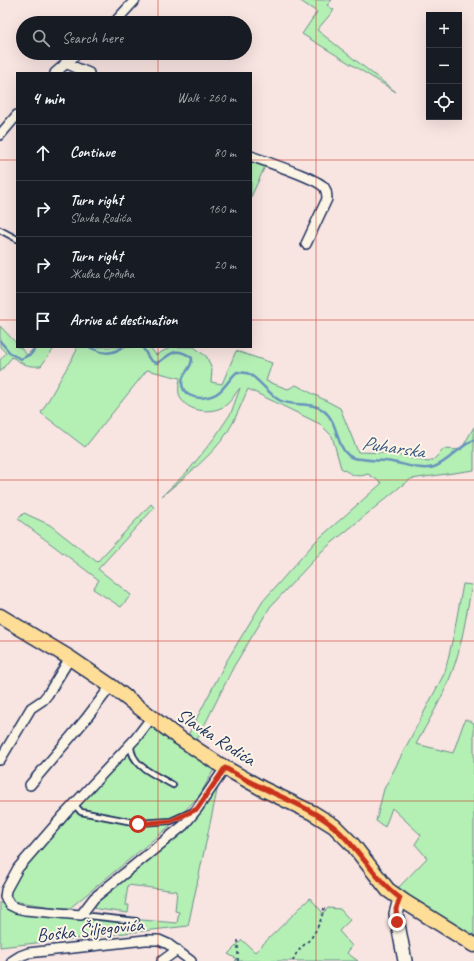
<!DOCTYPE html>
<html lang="en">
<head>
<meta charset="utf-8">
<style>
  body { margin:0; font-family:Caveat,sans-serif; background:#242831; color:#f1f3f6 }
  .controls { position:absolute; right:12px; top:12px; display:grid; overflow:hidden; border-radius:0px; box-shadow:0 4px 16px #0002 }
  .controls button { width:36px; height:36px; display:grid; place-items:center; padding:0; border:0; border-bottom:1px solid #363941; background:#171b24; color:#f1f3f6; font:20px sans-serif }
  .stop { position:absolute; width:12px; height:12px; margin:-9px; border:3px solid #c8321e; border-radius:50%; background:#fff }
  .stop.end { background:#c8321e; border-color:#fff; box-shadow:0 1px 4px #0008 }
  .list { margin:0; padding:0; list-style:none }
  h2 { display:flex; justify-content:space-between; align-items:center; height:52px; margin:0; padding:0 16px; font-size:17px }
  h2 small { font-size:13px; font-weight:400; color:#9ea1a6 }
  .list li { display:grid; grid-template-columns:26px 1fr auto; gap:12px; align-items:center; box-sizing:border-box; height:56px; padding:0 16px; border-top:1px solid #363941 }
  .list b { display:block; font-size:15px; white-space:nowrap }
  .list p { margin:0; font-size:13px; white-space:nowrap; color:#9ea1a6 }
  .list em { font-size:13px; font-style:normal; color:#9ea1a6 }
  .icon { flex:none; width:22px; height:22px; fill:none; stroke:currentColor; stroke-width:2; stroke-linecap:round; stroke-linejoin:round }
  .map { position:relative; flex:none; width:474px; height:961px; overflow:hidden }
  .search { position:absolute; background:#171b24; box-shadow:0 4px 16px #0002; left:16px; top:16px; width:236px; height:44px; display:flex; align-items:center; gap:10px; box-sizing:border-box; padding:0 14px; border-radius:22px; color:#9ea1a6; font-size:15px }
  .panel { position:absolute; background:#171b24; box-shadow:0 4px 16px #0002; left:16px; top:72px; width:236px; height:276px; border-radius:0px }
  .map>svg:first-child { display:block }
  .green { fill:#b4efb4; stroke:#688f89 }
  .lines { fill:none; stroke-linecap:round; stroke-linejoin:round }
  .stream { stroke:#6793bc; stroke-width:2.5 }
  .service-casing { stroke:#1b2f5e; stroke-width:8 }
  .minor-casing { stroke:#1b2f5e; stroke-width:12 }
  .secondary-casing { stroke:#1b2f5e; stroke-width:16 }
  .primary-casing { stroke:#1b2f5e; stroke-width:17 }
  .path { stroke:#1b2f5e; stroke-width:1.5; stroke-dasharray:3 3; stroke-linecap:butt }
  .service { stroke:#fcf5e5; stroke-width:4.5 }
  .minor { stroke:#fcf5e5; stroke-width:9 }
  .secondary { stroke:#fcf5e5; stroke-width:13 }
  .primary { stroke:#fedd96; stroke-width:14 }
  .route { stroke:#c8321e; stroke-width:5 }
  .grid { fill:none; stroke:#c8321e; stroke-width:1; stroke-opacity:0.55 }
  .labels { text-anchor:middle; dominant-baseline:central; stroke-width:4; stroke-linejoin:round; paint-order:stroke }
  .street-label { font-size:19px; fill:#1b2f5e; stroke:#fcf5e5 }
  .water-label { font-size:20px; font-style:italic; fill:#3b5985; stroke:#fcf5e5 }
</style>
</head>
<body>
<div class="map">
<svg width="474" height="961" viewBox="0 0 474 961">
  <rect width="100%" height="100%" fill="#f8e4e1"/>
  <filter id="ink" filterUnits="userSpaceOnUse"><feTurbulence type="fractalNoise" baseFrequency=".025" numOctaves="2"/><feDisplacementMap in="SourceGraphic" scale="8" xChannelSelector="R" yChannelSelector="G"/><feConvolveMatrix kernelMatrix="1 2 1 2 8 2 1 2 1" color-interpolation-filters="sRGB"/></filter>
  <g filter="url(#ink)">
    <g class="green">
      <path d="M299,0h33l-5,5 7,5 -17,20 79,62 -94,-58 15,-22z"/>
      <path d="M251,158l15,6 -15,33z"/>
      <path d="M0,326l17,18v3h3l7,8 8,-8h20l-14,19c-14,1 -18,-2 -29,-9l-12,15v-12l6,-7 -6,-6z"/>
      <path d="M74,347h76l6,8 15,-8h23l13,10 5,13 -1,12 11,2 14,-33 36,12 -6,18 22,8 8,-4 44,23 18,44 31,1 39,9 5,-2 11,-11 17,1 13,-23v43l-63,9 -10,7 -79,65 -52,56 -36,59 -37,74 -9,-5 38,-73 37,-61 53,-60 66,-58 -14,-9c-11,4 -16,1 -27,-6l-9,-32 -12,-12 -72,-35c-7,15 -12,30 -21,44 -14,22 -45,46 -65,63l27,-26 26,-33 16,-24 9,-25c-5,5 -8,13 -14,17 -12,9 -36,8 -45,-6 -4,-7 -2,-14 -1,-21l-33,-8 -62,77 -44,-34 36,-63z"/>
      <path d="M151,504l3,4 -56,61 33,26 -10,12 -28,-18 6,-9 -81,-61 6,-6 26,12 47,37z"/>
      <path d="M463,584l9,1c-6,30 -10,62 -21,90 -9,24 -23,47 -35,69l37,9 12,-34 9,4v215l-81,-50 6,-1 28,-29 -12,-14 6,-9 -29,-27 -7,19 -9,-6 8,-32 61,-117 9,-39z"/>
      <path d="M148,723l66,46 -14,26 -30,31 -100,82h-10l-48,-7 -5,-7 2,-11z"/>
      <path d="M220,777l-32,149 -188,21v-45l5,5 8,4 59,8 11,-4 94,8 2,-11 -4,-1 2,-20 -49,-6 -3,20h4l-1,8 -31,-4 -2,-2v-7l64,-53z"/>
      <path d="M310,898l13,15 5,-5 12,1 10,11 -11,11 13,15 -5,7 11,8h-123l2,-2 -9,-5 14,-14 13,12z"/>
    </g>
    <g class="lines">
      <g class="stream">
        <path d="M0,341l11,13 10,5 10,-5 5,-7"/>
        <path d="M89,347c12,6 22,9 33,0"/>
        <path d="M142,347c6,7 5,14 15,16 14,-8 18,-18 35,-5 0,12 -10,14 -10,25 0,5 3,10 7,12 11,6 27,2 34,-7 5,-5 8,-11 14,-16 4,1 9,0 12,2 10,5 19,19 30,26 13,7 31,1 44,10 16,12 12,34 25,45 3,3 9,4 14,4 10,2 20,1 30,3 13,2 29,9 42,5 16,-6 25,-21 40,-27"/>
      </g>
      <defs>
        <g id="service">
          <path d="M0,230l17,9"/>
          <path d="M131,744c-2,22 27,32 42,41"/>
          <path d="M74,804l7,8 57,11 33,-2 20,-9"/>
          <path d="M81,915l55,6"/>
        </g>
        <g id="minor">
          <path d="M114,23l21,-23"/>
          <path d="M65,63l24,10"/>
          <path d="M55,73l23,-20"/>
          <path d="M0,135l17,-20"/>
          <path d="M251,156c15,6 65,22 73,31 3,4 3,8 3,12l-21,45"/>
          <path d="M152,717l-16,21 -72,77 -46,53 -12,22 -1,7 5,8 6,3 9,2 56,5 13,-17 90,-73 13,-16 28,-41"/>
          <path d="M0,760l31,-52 12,-8 5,-6 22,-36"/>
          <path d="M30,785l55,-65 26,-34"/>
          <path d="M12,961l8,-5 8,-3 117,-13h14l9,4 23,17"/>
          <path d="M162,961l15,-11"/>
        </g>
        <path id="secondary" d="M400,899l-4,15 9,47"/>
        <path id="primary" d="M0,616l70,42 41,28 64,49 45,30 43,24 50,24 21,13 19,19 35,45 17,12 69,43"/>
      </defs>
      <use href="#service" class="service-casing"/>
      <use href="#minor" class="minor-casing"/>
      <use href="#secondary" class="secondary-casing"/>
      <use href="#primary" class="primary-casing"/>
      <g class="path">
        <path d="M238,940v21"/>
        <path d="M293,961c3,-11 11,-15 18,-23 6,-8 11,-20 13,-30"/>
      </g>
      <use href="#service" class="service"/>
      <use href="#minor" class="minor"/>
      <use href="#secondary" class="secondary"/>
      <use href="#primary" class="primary"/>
    </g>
  </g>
  <g class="lines" filter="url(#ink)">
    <path class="route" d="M138,824l33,-3 26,-12 28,-41c13,7 26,15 40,21 23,11 49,21 69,38 25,21 40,52 66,71l-4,11 1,13"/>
  </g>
  <path class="grid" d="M158,0v23M316,0v961M158,53v20M0,160h17M251,160h223M0,320h17M251,320h223M158,347v614M0,480h474M0,641h474M0,801h474"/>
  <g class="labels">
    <g class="street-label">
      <text transform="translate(216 737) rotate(33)">Slavka Rodića</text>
      <text transform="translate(90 930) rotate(-6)">Boška Šiljegovića</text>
    </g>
    <g class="water-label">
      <text transform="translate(393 447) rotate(8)">Puharska</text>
    </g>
  </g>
</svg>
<div class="controls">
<button>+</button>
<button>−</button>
<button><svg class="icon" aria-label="locate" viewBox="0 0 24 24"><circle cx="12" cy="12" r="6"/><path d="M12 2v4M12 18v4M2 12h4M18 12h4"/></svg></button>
</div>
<div class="stop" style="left:138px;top:824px"></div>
<div class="stop end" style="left:397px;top:922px"></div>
<div class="search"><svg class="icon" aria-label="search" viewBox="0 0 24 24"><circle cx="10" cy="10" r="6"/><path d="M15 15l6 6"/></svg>Search here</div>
<section class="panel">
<h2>4 min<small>Walk · 260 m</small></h2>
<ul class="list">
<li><svg class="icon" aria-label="ahead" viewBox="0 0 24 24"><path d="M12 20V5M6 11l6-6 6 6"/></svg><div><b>Continue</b></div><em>80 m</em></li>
<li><svg class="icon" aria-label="right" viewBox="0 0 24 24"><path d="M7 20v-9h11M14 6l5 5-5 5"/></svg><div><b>Turn right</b><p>Slavka Rodića</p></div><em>160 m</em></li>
<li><svg class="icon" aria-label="right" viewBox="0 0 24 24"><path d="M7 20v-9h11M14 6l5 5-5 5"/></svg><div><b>Turn right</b><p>Живка Срдића</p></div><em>20 m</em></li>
<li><svg class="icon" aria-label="arrive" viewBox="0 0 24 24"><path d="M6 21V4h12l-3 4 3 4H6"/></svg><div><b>Arrive at destination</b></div></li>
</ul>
</section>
</div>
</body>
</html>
